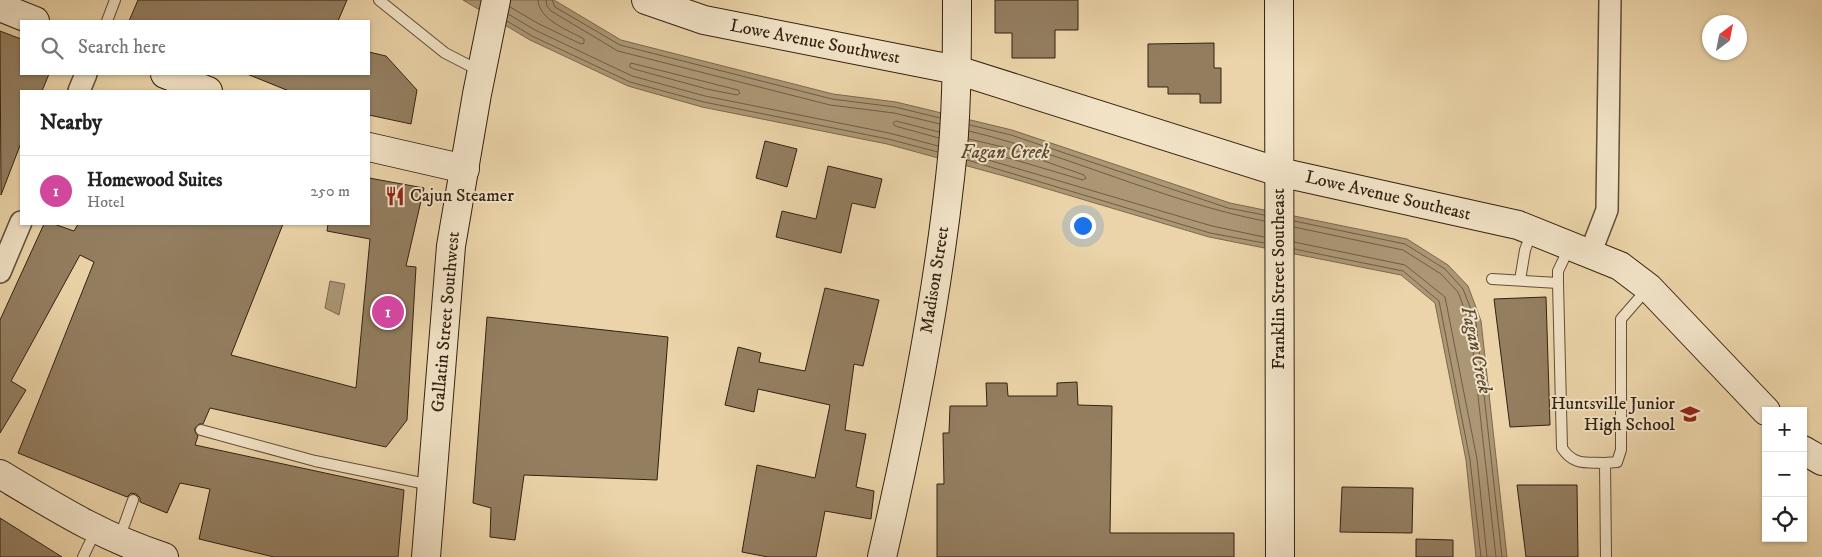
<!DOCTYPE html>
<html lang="en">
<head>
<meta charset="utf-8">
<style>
  body { margin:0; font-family:"IM FELL DW Pica",serif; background:#f2f2f2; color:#222 }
  .controls { position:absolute; right:15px; bottom:15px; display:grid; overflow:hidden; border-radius:0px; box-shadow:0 1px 4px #0004 }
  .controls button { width:45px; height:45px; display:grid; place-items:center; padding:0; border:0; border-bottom:1px solid #e0e0e0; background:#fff; color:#222; font:25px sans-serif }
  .compass { position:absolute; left:1702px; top:15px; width:45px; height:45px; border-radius:50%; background:#fff; box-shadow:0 1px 4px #0004; rotate:32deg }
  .you { position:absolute; left:1082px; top:225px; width:18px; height:18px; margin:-12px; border:4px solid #fff; border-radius:50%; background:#1a73e8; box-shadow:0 0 0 8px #1a73e833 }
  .badge { display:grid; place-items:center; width:32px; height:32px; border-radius:50%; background:#0b8043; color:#fff; font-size:16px; font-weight:700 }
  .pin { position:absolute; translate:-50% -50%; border:2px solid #fff; box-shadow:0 1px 5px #0006 }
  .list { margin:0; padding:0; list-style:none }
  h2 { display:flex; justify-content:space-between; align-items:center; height:65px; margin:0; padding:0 20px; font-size:21px }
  h2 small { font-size:16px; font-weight:400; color:#767676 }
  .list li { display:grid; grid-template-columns:32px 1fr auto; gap:15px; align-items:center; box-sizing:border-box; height:70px; padding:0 20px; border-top:1px solid #e0e0e0 }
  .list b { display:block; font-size:19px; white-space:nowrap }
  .list p { margin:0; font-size:16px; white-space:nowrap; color:#767676 }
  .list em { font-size:16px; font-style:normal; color:#767676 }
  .icon { flex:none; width:28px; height:28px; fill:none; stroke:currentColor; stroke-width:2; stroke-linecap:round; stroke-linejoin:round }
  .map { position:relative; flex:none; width:1822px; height:557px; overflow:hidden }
  .search { position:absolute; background:#fff; box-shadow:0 1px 4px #0004; left:20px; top:20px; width:350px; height:55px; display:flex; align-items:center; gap:12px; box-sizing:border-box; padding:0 18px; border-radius:0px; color:#767676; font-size:19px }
  .panel { position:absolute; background:#fff; box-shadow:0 1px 4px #0004; left:20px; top:90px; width:350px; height:135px; border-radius:0px }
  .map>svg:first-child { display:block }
  .water { fill:#ac9775; stroke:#7c684d }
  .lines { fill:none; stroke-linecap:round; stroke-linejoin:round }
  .shore { stroke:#705c43; stroke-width:1 }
  .building { fill:#937e60; stroke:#332111 }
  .lane-casing { stroke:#614e37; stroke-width:12 }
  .street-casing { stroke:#614e37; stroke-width:24 }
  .secondary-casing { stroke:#332111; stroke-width:30 }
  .lane { stroke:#f2e3c7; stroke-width:10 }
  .street { stroke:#f2e3c7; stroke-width:21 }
  .secondary { stroke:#f2e3c7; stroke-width:28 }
  .labels { text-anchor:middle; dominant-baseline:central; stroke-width:4; stroke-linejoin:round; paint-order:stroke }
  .street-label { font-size:18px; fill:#332111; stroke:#f2e3c7 }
  .poi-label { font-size:18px; fill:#332111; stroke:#f2e3c7; text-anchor:start }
  .water-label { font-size:19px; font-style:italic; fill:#5d4a34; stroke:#f2e3c7 }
</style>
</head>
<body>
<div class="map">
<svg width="1822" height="557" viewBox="0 0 1822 557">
  <rect width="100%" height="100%" fill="#ebd4a9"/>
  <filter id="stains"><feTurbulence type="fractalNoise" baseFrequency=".004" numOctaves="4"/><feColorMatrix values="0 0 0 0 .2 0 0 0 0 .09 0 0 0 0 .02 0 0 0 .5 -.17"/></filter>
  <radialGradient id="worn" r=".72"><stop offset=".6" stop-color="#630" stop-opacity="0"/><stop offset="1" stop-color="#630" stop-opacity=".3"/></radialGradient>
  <g class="water">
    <path d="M463,0h91l67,40 212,54 63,8 116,28 218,73 177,36 41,26 20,21 13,35 26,236h-31l-10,-97 -31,-157 -34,-28 -192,-38 -205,-61 -117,-32 -185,-37 -74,-21 -98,-46z"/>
    <path d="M330,281l15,3 -6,31 -14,-7z"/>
  </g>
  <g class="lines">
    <g class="shore">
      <path d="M546,0l1,6 4,5 67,40 212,54 64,8 46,11"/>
      <path d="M552,0l3,7 65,38 212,54 63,8 45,11"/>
      <path d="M510,7l29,17 42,20 3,-1v-4c-16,-9 -45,-19 -46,-39"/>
      <path d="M508,14l27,16 97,46 73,20 184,37 49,13"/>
      <path d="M507,21l25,15 98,46 74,20 184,37 50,13"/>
      <path d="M631,63l107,27 2,3 -3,2 -30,-6 -73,-20 -4,-2z"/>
      <path d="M970,125l41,10 217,73 36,7"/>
      <path d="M969,131c100,24 194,70 295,90"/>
      <path d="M939,138l-44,-12 -2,-3 3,-2 43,11"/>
      <path d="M968,146l115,34 3,-2 -2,-3 -77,-27 -38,-9"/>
      <path d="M968,154l244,72 52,11"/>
      <path d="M967,160l243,73 54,10"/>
      <path d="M1294,221l111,23 40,25 18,20 13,33 26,235"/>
      <path d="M1294,227l109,23 38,24 17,18 12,32 26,233"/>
      <path d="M1294,242l111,23 40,32 32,162 10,98"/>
      <path d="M1294,249l109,22 36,30 31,159 11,97"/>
    </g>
  </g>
  <g class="building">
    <path d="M138,0h209l-9,21h-209z"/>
    <path d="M995,0h83v30h-23v28h-43v-25h-17z"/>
    <path d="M0,31l21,8v35h28l-7,17h-21v52l-20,52z"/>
    <path d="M1214,43v25h7v35h-21v-9h-32v-7h-20v-43z"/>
    <path d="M369,52l17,4 31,34 -6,34 -42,-9v-24h-80l-42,-17h122z"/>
    <path d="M765,141l32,8 -10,38 -31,-9z"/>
    <path d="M828,166l54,13 -7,29 -23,-5 -11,50 -65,-16 6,-26 34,8z"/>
    <path d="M369,178l55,10 -18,78 10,1 -9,153 -21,27 -176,-39 -7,16h-4l-4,4v4l3,4 -3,9 209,45 -6,67h-124l-75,-18 11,-50 -30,-6 -13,30 -27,-11v-4l-4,-4 -5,-1 -4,4 -109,-44 76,-191 -14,-7 -69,126 15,9 -26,43v-113l44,-96h10l20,7 4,-7h205l-52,131 125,33 14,-149 -43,-8 1,-7h41z"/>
    <path d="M825,288l54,12 -16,66 -9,-2 -9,66 21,4 -10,53 18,4 -3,28 -46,-8 -9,46h-48l-26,-5 15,-87 58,13 15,-73 -72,-16 -4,23 -29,-7 13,-58 23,6 -2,9 46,9z"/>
    <path d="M1546,297l4,128 -40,2 -16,-128z"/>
    <path d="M487,317l181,20 -11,143 -133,-5 -9,65 -25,-3 1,-29 -18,-5z"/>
    <path d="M1077,382l1,23 34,1 -2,127h124v24h-297v-73h7l-1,-51h6l1,-27h37l-1,-23h21l1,13h49v-13z"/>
    <path d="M1517,485h60l1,72h-52z"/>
    <path d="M1342,487l71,1 -1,45 -72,-1z"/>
    <path d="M0,518l62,39h-62z"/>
    <path d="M1416,539l37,1v17h-37z"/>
  </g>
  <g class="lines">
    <defs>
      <g id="lane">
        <path d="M379,0l66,53 35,18"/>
        <path d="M107,21l8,-21"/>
        <path d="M1492,279l66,4 4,165c12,18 24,14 43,15l1,94"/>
        <path d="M1520,280l5,-30 7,-19"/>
        <path d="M1558,283v-12l12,-25"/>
        <path d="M201,430l114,31 116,24"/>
        <path d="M1605,463l12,-1 4,-12v-131l27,-31"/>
        <path d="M119,539l14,-39"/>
        <path d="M83,557l13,-27"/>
      </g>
      <g id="street">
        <path d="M79,91l7,-17"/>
        <path d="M1590,254l17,-44 3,-210"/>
        <path d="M0,272l21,-50"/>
      </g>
      <g id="secondary">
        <path d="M646,0l58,20 253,50 322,102 239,53 102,41 29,22 117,123"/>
        <path d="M1279,0l1,557"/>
        <path d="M0,7l35,14"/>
        <path d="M165,74l43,17"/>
        <path d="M369,147l96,22"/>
        <path d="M1803,450l19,11"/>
        <path d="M0,474c55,33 102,63 164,83"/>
        <path d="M426,557l25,-311 26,-152 19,-94"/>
        <path d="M882,557c29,-125 54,-252 68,-379 7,-59 7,-119 7,-178"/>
      </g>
    </defs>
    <use href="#lane" class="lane-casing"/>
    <use href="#street" class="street-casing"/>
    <use href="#secondary" class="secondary-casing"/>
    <use href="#lane" class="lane"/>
    <use href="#street" class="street"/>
    <use href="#secondary" class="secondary"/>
  </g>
  <defs>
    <symbol id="restaurant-bare" viewBox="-9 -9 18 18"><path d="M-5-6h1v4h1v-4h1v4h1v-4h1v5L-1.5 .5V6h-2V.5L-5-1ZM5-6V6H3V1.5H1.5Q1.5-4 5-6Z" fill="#8f2418" stroke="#f2e3c7" stroke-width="2.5" paint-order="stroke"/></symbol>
    <symbol id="school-bare" viewBox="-9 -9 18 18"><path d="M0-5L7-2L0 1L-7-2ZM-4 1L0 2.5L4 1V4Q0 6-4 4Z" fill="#8f2418" stroke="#f2e3c7" stroke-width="2.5" paint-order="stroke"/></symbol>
  </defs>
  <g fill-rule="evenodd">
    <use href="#restaurant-bare" x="381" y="182" width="28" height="28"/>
    <use href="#school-bare" x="1676" y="400" width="28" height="28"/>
  </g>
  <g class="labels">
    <g class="street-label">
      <text transform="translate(815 42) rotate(11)">Lowe Avenue Southwest</text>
      <text transform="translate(1388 196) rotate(13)">Lowe Avenue Southeast</text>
      <text transform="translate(1279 279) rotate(-90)">Franklin Street Southeast</text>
      <text transform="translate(935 280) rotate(-81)">Madison Street</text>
      <text transform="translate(446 322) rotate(-85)">Gallatin Street Southwest</text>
    </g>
    <g class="poi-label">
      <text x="410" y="196">Cajun Steamer</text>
      <text x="1675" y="404" text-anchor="end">Huntsville Junior<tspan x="1675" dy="21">High School</tspan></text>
    </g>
    <g class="water-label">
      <text x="1005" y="152">Fagan Creek</text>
      <text transform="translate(1476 350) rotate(78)">Fagan Creek</text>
    </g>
  </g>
  <rect width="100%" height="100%" filter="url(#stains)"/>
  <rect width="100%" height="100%" fill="url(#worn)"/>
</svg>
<div class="controls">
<button>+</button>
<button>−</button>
<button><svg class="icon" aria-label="locate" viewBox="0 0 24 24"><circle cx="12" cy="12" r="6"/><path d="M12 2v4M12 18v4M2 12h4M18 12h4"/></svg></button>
</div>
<svg class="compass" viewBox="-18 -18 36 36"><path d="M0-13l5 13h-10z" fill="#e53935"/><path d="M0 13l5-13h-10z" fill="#767676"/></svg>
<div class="you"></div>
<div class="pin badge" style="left:388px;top:312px;background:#d1479c">1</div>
<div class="search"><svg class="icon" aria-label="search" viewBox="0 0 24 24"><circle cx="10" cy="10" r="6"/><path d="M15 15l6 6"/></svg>Search here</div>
<section class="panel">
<h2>Nearby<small></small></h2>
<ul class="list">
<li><span class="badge" style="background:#d1479c">1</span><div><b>Homewood Suites</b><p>Hotel</p></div><em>250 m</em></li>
</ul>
</section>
</div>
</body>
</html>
